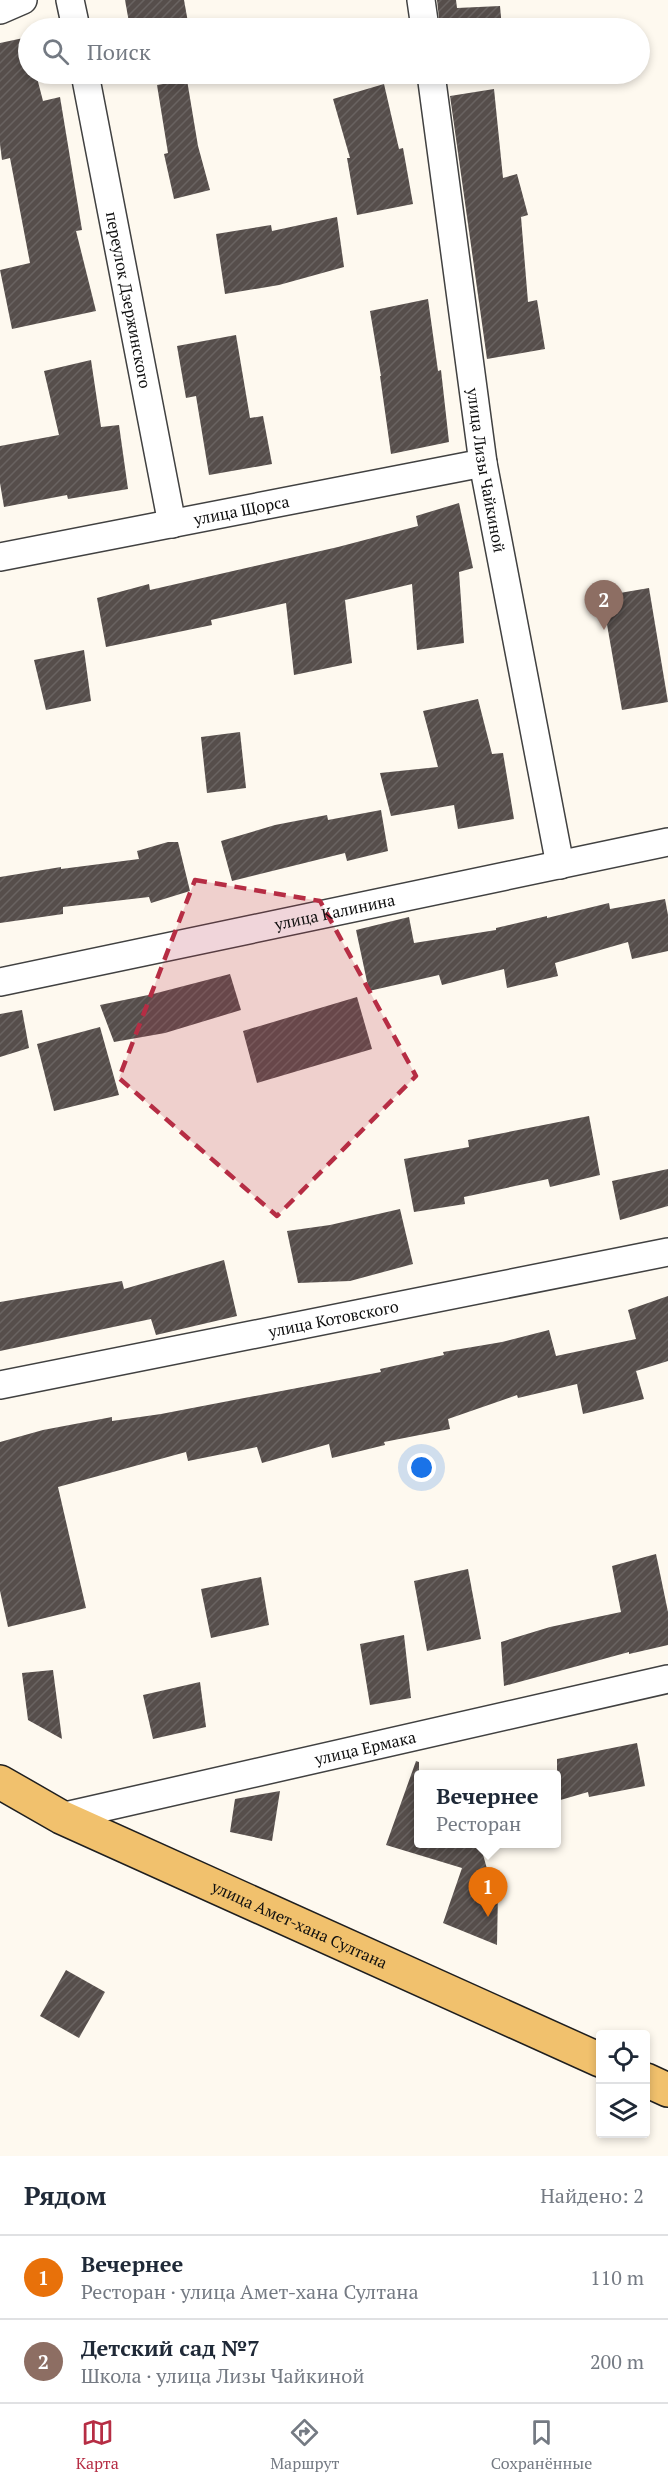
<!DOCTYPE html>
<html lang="ru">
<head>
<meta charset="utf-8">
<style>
  body { margin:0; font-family:"PT Serif",serif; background:#f2f2f3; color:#1f2937 }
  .controls { position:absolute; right:18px; bottom:18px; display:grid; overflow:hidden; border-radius:6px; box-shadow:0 3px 9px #0003 }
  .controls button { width:54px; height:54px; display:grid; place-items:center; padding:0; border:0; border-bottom:2px solid #e0e1e3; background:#fff; color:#1f2937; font:30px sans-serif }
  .you { position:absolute; left:422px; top:1468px; width:21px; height:21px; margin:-15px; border:4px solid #fff; border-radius:50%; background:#1a73e8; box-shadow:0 0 0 9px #1a73e833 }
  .badge { display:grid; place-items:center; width:39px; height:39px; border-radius:50%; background:#b62d44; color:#fff; font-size:20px; font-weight:700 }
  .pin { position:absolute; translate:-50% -50px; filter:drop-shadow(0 2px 3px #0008) }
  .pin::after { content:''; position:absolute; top:32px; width:21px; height:18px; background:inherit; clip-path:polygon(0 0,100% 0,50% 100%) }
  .popup { position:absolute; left:414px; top:1770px; width:147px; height:78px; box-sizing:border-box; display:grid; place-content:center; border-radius:6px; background:#fff; filter:drop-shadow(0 2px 4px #0005); font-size:20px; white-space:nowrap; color:#747a83 }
  .popup b { font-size:22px; color:#1f2937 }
  .popup::after { content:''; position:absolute; left:50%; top:100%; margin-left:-12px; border:12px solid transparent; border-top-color:#fff }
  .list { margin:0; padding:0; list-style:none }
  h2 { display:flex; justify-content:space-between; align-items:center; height:78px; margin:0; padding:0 24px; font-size:26px }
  h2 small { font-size:20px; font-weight:400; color:#747a83 }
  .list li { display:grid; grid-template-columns:39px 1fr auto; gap:18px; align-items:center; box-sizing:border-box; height:84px; padding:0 24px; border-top:2px solid #e0e1e3 }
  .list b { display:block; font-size:22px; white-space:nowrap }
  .list p { margin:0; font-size:20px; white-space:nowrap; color:#747a83 }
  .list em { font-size:20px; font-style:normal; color:#747a83 }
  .icon { flex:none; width:33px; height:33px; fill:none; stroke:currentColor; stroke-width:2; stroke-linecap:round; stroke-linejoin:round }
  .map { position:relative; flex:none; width:668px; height:2156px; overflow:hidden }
  .search { position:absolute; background:#fff; box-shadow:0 3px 9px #0003; left:18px; right:18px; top:18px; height:66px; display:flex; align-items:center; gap:15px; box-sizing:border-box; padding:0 21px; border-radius:33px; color:#747a83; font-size:22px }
  .sheet { height:246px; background:#fff }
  nav { display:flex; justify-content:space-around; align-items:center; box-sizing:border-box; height:84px; border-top:2px solid #e0e1e3; background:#fff; font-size:16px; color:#747a83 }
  nav a { display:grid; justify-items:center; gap:3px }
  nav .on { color:#b62d44 }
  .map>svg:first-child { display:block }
  .building { fill:url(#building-hatch) }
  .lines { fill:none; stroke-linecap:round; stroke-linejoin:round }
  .street-casing { stroke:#414141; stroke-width:30 }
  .primary-casing { stroke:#1f1f1f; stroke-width:36 }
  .street { stroke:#fff; stroke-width:27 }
  .primary { stroke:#f1c16d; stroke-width:33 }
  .marked { fill:#b62d44; fill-opacity:0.2; stroke:#b62d44; stroke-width:4.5; stroke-dasharray:12 8; stroke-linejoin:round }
  .labels { text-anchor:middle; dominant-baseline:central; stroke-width:6; stroke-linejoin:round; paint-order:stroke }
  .street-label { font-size:16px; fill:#0e0e0e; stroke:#fff }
</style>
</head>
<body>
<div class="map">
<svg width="668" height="2156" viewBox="0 0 668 2156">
  <defs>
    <pattern id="building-hatch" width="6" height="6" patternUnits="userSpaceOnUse" patternTransform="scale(1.5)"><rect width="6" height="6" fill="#564e4b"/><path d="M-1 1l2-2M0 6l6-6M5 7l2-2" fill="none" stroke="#696361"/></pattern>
  </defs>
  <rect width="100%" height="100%" fill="#fef9ef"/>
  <g class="building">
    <path d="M125,0h59l5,28h-59z"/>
    <path d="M437,0h19l1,8 43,-2 2,22h-62z"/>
    <path d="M28,37v37h8l7,27 17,-4 22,133 -6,1 20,80 -84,18 -12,-59 30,-7 -20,-105 -8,2 -2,-16v-101z"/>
    <path d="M187,80l11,66 12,44 -36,9 -10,-45 4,-1 -11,-68z"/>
    <path d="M384,84l15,65 4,-1 10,56 -56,11 -10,-57h3l-17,-59z"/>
    <path d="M494,89l9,89 14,-4 11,41 -7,2 7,85 9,-2 8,49 -58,10 -37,-263z"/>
    <path d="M337,217l7,50 -65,18 -54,9 -9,-60 55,-9 1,6z"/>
    <path d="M428,299l10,72 3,-1 8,72 -58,12 -11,-78h1l-11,-65z"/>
    <path d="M236,335l14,83 13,-2 9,48 -63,11 -13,-79 -10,2 -9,-52z"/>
    <path d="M91,360l10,67 18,-2 9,64 -60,10 -1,-4 -63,12 -4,-24v-37l59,-11 -15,-64z"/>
    <path d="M459,503l14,65 -14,4 5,71 -47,7 -5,-66 -67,16 7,63 -58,12 -8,-72 -75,17 1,5 -106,22 -9,-49 52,-14 1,6 188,-43 80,-21 -2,-10z"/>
    <path d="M649,588l19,114 -46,8 -20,-114z"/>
    <path d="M84,650l7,51 -45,9 -12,-50z"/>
    <path d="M478,699l14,55 11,-1 11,66 -56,10 -4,-24 -63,11 -11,-43 58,-6 -15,-56z"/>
    <path d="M240,732l6,56 -39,5 -6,-56z"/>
    <path d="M381,810l7,41 -41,10 -2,-8 -113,28 -11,-40 54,-16 52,-10 1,5z"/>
    <path d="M168,842h10l12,49 -39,12 -2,-6 -86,10v7l-63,9v-46l61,-10v2l78,-10 -2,-8z"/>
    <path d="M665,899l3,16v36l-36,8 -4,-17 -73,21 3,13 -51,12 -3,-19 -62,16 -3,-10 -70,16 -13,-61 53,-13 5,26 82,-13v-2l51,-12v2l62,-15 1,6z"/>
    <path d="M230,974l11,36 -76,23 -51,9 -14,-37 53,-11z"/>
    <path d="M357,997l15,52 -115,34 -14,-52z"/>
    <path d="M22,1010l7,38 -29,9v-43z"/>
    <path d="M100,1027l19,68 -65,16 -17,-67z"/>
    <path d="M589,1116l11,59 -50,12 -2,-8 -84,18 1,7 -51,8 -10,-53 65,-12 -1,-7z"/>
    <path d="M668,1169v37l-48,14 -8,-39z"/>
    <path d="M400,1209l13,55 -63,17 -52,2 -11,-52 43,-6z"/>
    <path d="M224,1260l13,56 -81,19 -5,-16 -151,32v-49l122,-21 2,8z"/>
    <path d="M668,1296v65l-32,10 8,28 -61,15 -6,-30 -59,14 -1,-3 -69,24 2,10 -66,13 1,3 -53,13 -3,-14 -67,19 -5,-16 -69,14 -2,-9 -128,35 28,121 -78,19 -8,-36v-149l43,-12 69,-13v4l49,-7 220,-42 -1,-3 64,-14 -1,-3 59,-10 47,-12 7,26 80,-17 -8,-29z"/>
    <path d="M656,1554l12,58v33l-39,9v-2l-125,34 -3,-44 49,-15 71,-15 -9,-46z"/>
    <path d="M468,1569l13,70 -54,12 -13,-70z"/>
    <path d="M261,1577l8,48 -58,13 -10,-49z"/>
    <path d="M404,1635l7,63 -41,7 -10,-61z"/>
    <path d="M53,1670l9,69 -34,-19 -6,-47z"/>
    <path d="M200,1682l6,45 -53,12 -10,-44z"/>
    <path d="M637,1743l8,43 -56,11 -1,-5 -31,9v-42z"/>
    <path d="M416,1761l3,1v82h61l13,46 5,2 -1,53 -54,-22 19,-55 -76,-23z"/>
    <path d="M280,1791l-8,50 -42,-9 5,-33z"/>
    <path d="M66,1970l39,22 -26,46 -39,-22z"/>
  </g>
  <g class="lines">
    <defs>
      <g id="street">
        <path d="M70,0l6,28"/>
        <path d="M421,0l4,28"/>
        <path d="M0,10l23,-10"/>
        <path id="s1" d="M85,74l87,450"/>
        <path id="s2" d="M431,74l52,389 77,402"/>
        <path id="s3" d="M0,557l483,-94"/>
        <path id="s4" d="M0,982l668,-140"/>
        <path id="s5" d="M0,1385l668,-133"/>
        <path id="s6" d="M61,1817l607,-138"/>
      </g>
      <g id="primary">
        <path id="s7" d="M0,1782l61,35 539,243"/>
        <path d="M646,2080l22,10"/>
      </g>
    </defs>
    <use href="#street" class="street-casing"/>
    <use href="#primary" class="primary-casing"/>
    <use href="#street" class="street"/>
    <use href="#primary" class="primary"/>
  </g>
  <path class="marked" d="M195,880l125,21 96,175 -139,140 -158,-138z"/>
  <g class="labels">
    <g class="street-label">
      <text stroke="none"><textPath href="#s1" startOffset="230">переулок Дзержинского</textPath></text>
      <text stroke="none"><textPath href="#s2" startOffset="400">улица Лизы Чайкиной</textPath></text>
      <text stroke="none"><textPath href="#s3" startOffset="246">улица Щорса</textPath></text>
      <text stroke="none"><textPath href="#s4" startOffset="342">улица Калинина</textPath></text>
      <text stroke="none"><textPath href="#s5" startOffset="340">улица Котовского</textPath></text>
      <text stroke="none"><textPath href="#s6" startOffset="312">улица Ермака</textPath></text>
      <text stroke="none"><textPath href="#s7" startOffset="332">улица Амет-хана Султана</textPath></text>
    </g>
  </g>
</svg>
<div class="controls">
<button><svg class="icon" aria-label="locate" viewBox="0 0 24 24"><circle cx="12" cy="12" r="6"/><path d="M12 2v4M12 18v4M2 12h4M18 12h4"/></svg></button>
<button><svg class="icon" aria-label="layers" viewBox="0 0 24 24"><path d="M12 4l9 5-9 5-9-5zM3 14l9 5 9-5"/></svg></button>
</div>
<div class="you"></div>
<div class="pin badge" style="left:488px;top:1917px;background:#e8710a">1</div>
<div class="popup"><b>Вечернее</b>Ресторан</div>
<div class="pin badge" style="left:604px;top:630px;background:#8d6e63">2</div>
<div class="search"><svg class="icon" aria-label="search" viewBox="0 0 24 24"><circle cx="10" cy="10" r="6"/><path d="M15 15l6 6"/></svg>Поиск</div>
</div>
<section class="sheet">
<h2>Рядом<small>Найдено: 2</small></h2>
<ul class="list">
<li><span class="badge" style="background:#e8710a">1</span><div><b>Вечернее</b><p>Ресторан · улица Амет-хана Султана</p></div><em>110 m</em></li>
<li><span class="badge" style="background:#8d6e63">2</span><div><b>Детский сад №7</b><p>Школа · улица Лизы Чайкиной</p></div><em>200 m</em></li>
</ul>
</section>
<nav>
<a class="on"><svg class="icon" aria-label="map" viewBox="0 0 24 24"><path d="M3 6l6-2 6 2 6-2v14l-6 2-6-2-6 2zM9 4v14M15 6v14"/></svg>Карта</a>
<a><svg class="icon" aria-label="directions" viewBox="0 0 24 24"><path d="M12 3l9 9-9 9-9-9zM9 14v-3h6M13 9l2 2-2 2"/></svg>Маршрут</a>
<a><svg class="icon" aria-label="saved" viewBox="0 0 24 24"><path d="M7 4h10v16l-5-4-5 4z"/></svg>Сохранённые</a>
</nav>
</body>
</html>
